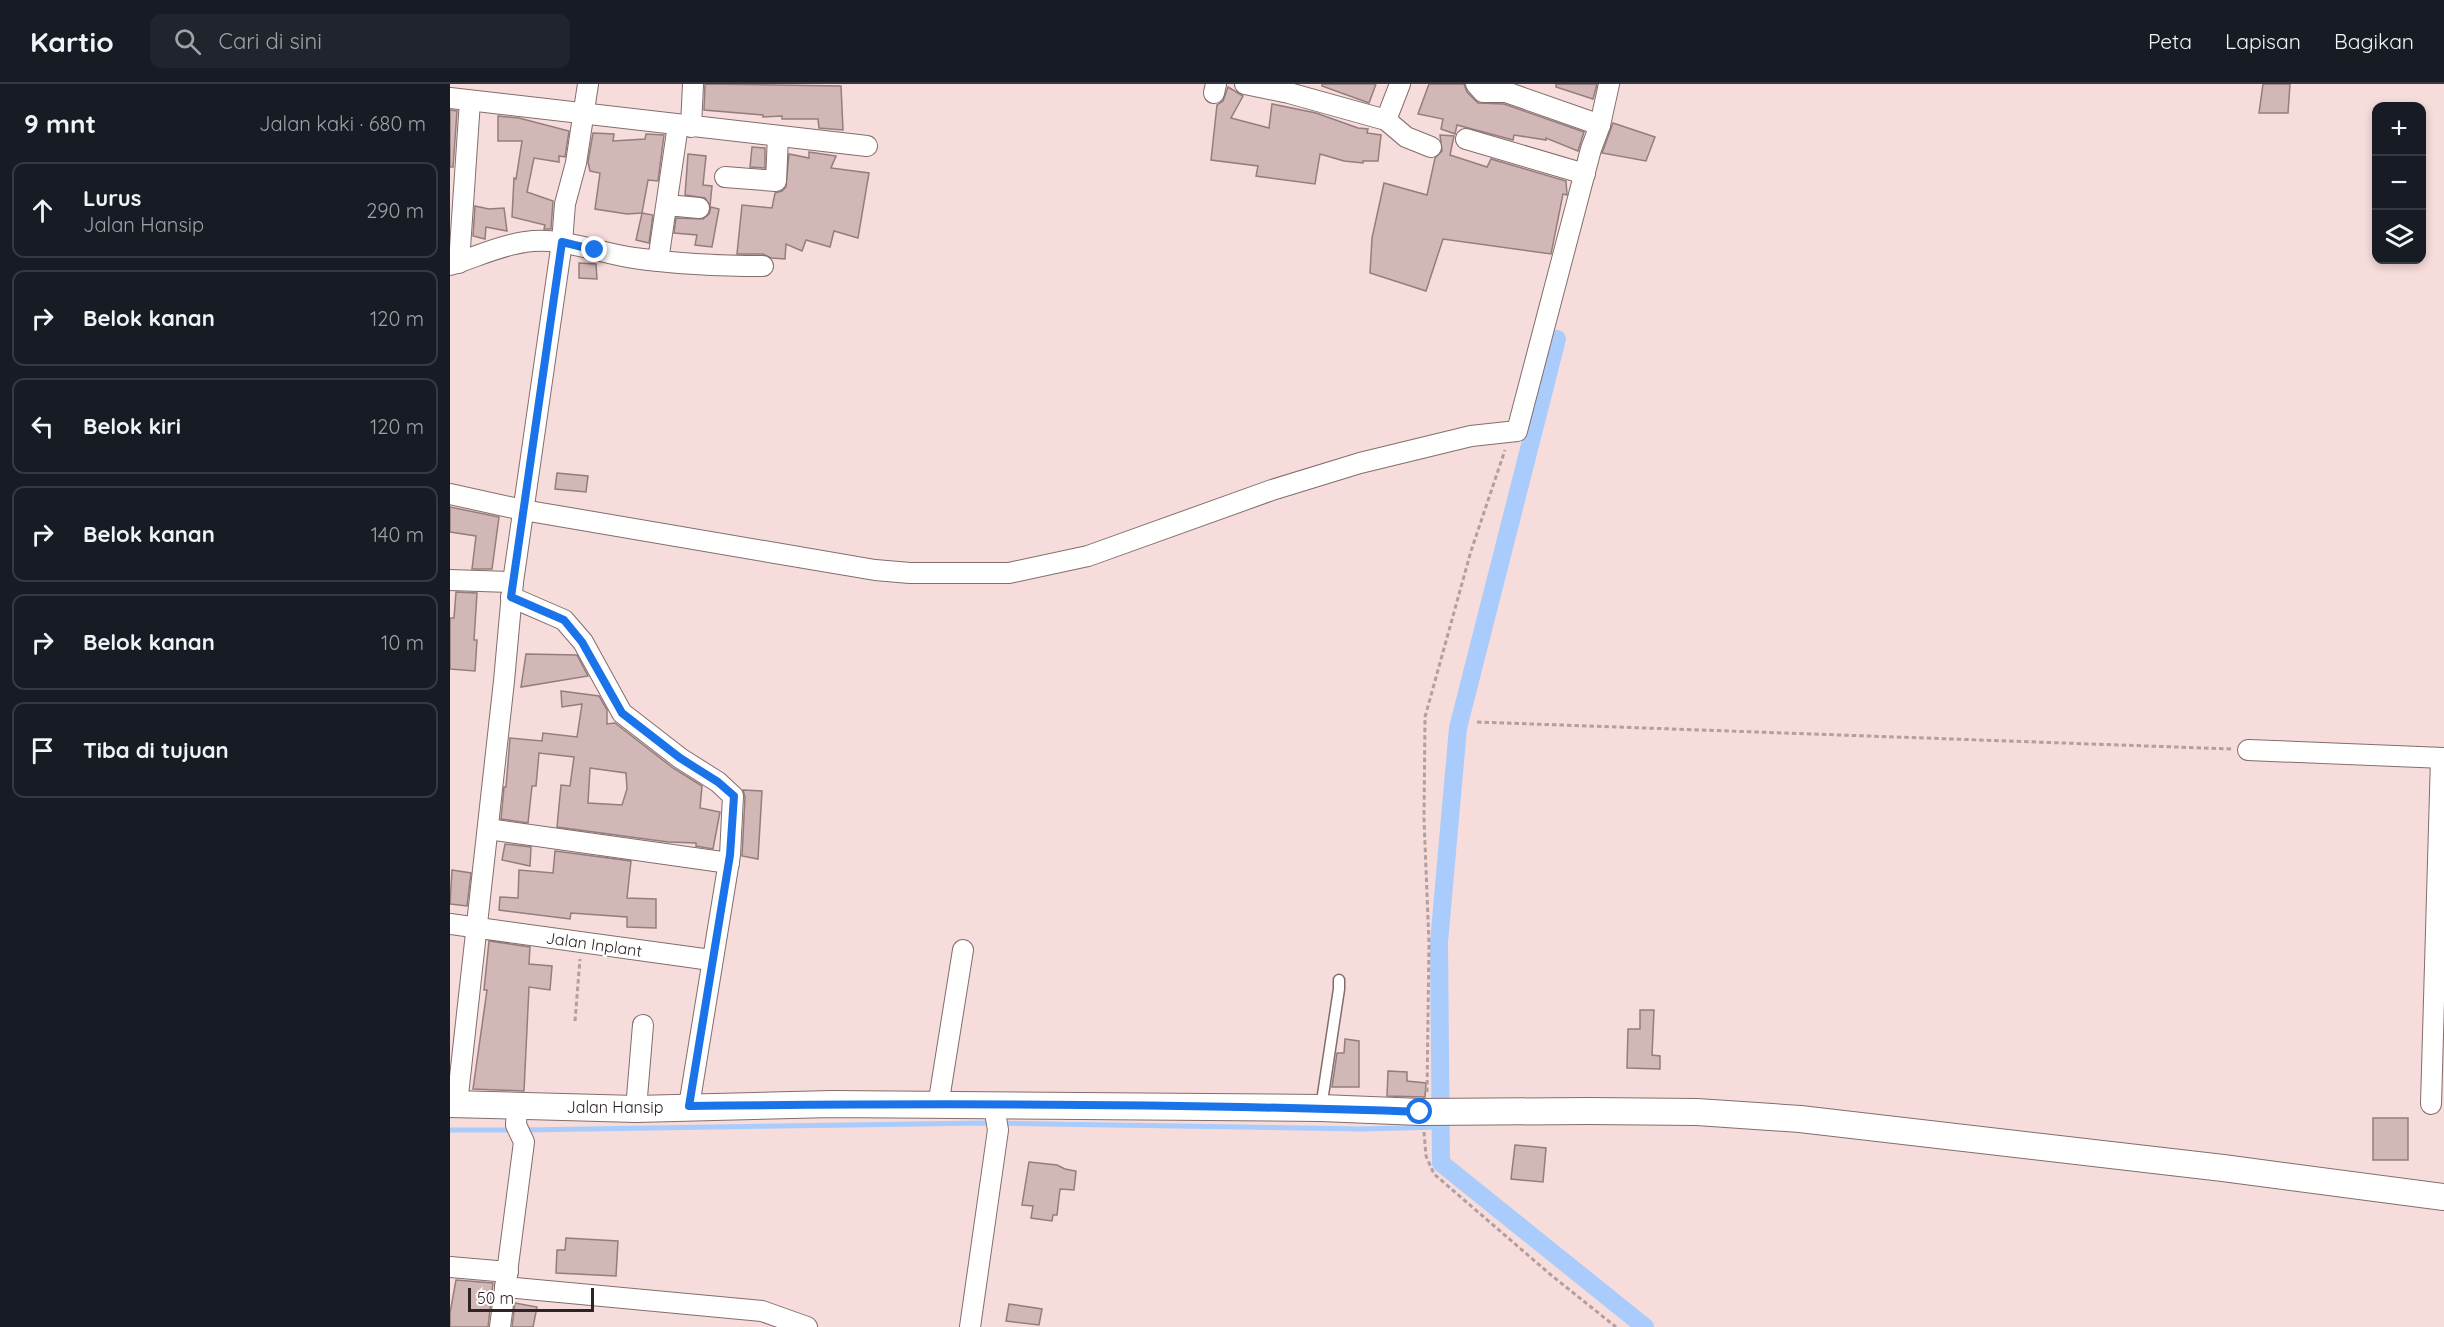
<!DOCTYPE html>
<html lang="id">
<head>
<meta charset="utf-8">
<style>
  body { margin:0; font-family:Quicksand,sans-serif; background:#20242c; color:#f1f3f6 }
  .controls { position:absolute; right:18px; top:18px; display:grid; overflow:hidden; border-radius:12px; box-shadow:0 3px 9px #0003 }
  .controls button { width:54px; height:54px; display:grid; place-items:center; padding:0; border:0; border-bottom:2px solid #363941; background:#171b24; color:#f1f3f6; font:30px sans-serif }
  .scale { position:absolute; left:18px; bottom:15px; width:126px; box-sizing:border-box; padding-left:6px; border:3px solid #2e2424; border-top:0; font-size:16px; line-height:21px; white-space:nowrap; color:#2e2424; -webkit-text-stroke:4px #fff; paint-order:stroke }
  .stop { position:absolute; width:18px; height:18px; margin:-14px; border:4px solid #1a73e8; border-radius:50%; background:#fff }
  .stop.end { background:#1a73e8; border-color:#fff; box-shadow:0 2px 6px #0008 }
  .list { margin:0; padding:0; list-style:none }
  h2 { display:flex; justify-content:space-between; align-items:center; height:78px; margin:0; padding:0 24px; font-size:26px }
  h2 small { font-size:20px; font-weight:400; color:#9ea1a6 }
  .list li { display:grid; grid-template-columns:39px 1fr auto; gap:18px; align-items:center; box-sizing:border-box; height:96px; margin:0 12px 12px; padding:0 12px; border:2px solid #363941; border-radius:12px }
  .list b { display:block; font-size:22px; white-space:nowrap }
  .list p { margin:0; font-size:20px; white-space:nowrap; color:#9ea1a6 }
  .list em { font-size:20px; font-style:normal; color:#9ea1a6 }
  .icon { flex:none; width:33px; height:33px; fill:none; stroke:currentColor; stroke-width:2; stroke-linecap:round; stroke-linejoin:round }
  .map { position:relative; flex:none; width:1994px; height:1243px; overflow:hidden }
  header { display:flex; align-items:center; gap:36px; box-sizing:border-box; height:84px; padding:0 30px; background:#171b24; border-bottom:2px solid #363941 }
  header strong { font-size:28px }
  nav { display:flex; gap:33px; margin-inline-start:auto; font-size:21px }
  .search { width:420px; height:54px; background:#20242c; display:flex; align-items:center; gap:15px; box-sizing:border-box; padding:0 21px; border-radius:12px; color:#9ea1a6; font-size:22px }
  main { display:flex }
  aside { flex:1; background:#171b24 }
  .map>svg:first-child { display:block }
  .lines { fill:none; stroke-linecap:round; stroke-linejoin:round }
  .stream { stroke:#a9ccfc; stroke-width:5 }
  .canal { stroke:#a9ccfc; stroke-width:18 }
  .building { fill:#d1b8b7; stroke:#947d7c; stroke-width:1.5; fill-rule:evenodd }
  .service-casing { stroke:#836d6b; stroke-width:13 }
  .minor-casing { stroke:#836d6b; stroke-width:22 }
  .tertiary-casing { stroke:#836d6b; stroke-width:28 }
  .path { stroke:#b49f9e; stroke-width:3; stroke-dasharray:4.5 3; stroke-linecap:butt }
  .service { stroke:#fff; stroke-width:10 }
  .minor { stroke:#fff; stroke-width:20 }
  .tertiary { stroke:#fff; stroke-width:26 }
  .route { stroke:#1a73e8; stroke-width:8 }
  .labels { text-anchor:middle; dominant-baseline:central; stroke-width:4.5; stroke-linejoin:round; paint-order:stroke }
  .street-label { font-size:16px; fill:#2e2424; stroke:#fff }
</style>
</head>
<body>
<header>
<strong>Kartio</strong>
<div class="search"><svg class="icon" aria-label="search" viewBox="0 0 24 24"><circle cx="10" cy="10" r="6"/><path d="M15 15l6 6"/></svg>Cari di sini</div>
<nav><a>Peta</a><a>Lapisan</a><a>Bagikan</a></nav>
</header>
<main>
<aside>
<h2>9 mnt<small>Jalan kaki · 680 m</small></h2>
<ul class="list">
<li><svg class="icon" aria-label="ahead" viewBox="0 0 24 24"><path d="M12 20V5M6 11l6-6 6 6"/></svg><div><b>Lurus</b><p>Jalan Hansip</p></div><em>290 m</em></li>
<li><svg class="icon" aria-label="right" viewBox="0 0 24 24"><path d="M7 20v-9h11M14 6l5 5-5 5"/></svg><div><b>Belok kanan</b></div><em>120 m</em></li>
<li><svg class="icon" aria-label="left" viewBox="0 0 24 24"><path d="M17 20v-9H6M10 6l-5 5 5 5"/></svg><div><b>Belok kiri</b></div><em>120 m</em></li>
<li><svg class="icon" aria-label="right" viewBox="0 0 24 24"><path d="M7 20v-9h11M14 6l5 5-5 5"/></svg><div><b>Belok kanan</b></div><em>140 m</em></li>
<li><svg class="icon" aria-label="right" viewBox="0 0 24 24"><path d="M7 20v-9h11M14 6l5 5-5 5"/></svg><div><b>Belok kanan</b></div><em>10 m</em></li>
<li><svg class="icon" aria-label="arrive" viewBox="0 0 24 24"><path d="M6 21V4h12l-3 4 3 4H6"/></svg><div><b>Tiba di tujuan</b></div></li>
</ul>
</aside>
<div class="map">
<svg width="1994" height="1243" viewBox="0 0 1994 1243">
  <rect width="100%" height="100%" fill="#f6dcda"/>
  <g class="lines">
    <g class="stream">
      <path d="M0,1046h64"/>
      <path d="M73,1046l461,-7 378,6 77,-2"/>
    </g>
    <path class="canal" d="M1107,255l-99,389 -19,214 2,221 204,164"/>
  </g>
  <g class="building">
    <path d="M255,0l136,2 2,44 -24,-2 -1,-9h-36v-3l-19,1v-2l-59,-5z"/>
    <path d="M872,0h54l-7,19 -47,-17z"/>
    <path d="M979,0h35l3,8 11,11 26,1 80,28 -6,19 -32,-13v2l-32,-5 -1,5 -56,-15 -2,9 -14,-5 2,-10 -25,-5z"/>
    <path d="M1106,0h41l-4,15 -37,-12z"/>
    <path d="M1813,0h27l-2,29h-29z"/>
    <path d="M778,3l15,9 -12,22 38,10 3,-24 44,9 42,15 10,1 -1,4 14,2 -3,26h-15v2l-19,-2 -24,-7 -5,30 -59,-8 2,-10 -47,-6 6,-55 6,-4z"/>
    <path d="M0,26l7,1 -4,56h-3z"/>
    <path d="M48,32l21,2 50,13 -4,26 -6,-1v6l-25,-4 -7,34 26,9 -2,28h-7l1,-4 -33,-8 2,-39 2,1 6,-38h-24z"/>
    <path d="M1163,39l42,14 -9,24 -44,-8z"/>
    <path d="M143,49l21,1 -1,7 32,-2 1,-5 18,1 -6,46 -10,-1 -6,33 -15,1 -32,-5 5,-36 -10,-2 -2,-9z"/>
    <path d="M990,51l14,1 -4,19 37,12 4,-8 75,22 1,14 -4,-1 -12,60 -108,-15 -17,52 -56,-18 2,-35 12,-55 43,12 8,-37 7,-7z"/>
    <path d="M302,63l13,1v20l-15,-1z"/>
    <path d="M359,68l27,4 -5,12 38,5 -11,65 -24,-7 -4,16 -24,-7 -4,11 -16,-7 -1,15 -14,-1 -8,-4h-26l5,-49 30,3 3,-15 7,-2 4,-4 3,-33 20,4z"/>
    <path d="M238,70l18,2 -3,29 9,1 -2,20 -5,-8 -20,-3z"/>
    <path d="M25,122l14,3 15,-1 3,23 -21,-4 -1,12 -12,-3z"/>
    <path d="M261,123l8,2 -7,38 -17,-2 2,-10 -23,-2 2,-15 27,1 6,-5z"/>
    <path d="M192,129l11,2 -4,28 -13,-3z"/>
    <path d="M129,179l17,1 1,15 -18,-1z"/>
    <path d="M107,389l31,3 -2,16 -31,-3z"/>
    <path d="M0,423l49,10 -7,52h-20l4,-33 -26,-4z"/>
    <path d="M6,508l21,1 -3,47h3l-2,31 -25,-2v-51h4z"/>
    <path d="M76,570l51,1 11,21 -67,11z"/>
    <path d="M111,607l38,5 8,14v14l8,-1 58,45 29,18 -2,22 20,4 -7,37 -17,-3v-3l-28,-1 -111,-15 4,-42 9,1 4,-29 -35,-4 -3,33h-4l-4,37 -27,-4 3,-32h2l4,-49 32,3 1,-8 34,4 5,-33 -20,3zM140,684l36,5 1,16 -5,16 -34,-2z"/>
    <path d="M293,706l19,1 -4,68 -16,-3 3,-59z"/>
    <path d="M55,760l26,3 -1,19 -28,-6z"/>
    <path d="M105,767l76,10 -4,37 29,1v29l-29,-1v-10l-56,-4 -1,6 -71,-9 1,-13 18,1 1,-28 34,3z"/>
    <path d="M2,786l19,3 -4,33 -17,-2z"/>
    <path d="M39,857l41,6 -1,17 23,2 -2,24 -21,-3 -5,104 -51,-2 14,-99h-3z"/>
    <path d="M1190,926h14l-2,45 8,1v13l-33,-1 1,-39h12z"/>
    <path d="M895,955l14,2v46h-27l5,-34h7z"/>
    <path d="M938,987l19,1v9l19,2 -1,14 -38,-1z"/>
    <rect x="1923" y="1034" width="35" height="42"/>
    <path d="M1065,1061l31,3 -3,34 -32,-3z"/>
    <path d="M579,1078l28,3 8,4 11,2 -2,19 -14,-1 -3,26h-4l-1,6 -21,-3 2,-12 -11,-1z"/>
    <path d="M116,1154l52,3 -2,35 -60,-3 1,-23h8z"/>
    <path d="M6,1196l37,3 -5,44h-38v-14z"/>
    <path d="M65,1219l22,4 -4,20h-21z"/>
    <path d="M559,1220l33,5 -3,16 -33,-4z"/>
  </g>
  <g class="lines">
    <defs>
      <path id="service" d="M871,1024l18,-119v-9"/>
      <g id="minor">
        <path d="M795,0l44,9 97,27"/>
        <path d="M950,0l-14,36 20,17 25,10"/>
        <path d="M764,9l2,-9"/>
        <path d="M0,14l417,48"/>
        <path d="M1150,41l9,-41"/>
        <path d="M241,43l2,-43"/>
        <path d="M1016,55l119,35"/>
        <path d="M275,93l51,4 2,-45"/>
        <path d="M217,121l32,3"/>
        <path d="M208,177l20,-136"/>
        <path d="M9,179l11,-162"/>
        <path d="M0,181c24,-7 50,-20 75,-23 36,-6 73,11 109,16 43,6 86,8 129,8"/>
        <path d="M0,410l73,16 352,60 35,3h99l79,-17 184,-66 88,-27 111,-27 46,-5 74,-282 9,-24 -94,-33h-23l-7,-8"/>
        <path d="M0,496l63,2"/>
        <path d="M61,513l53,23 19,22 39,71 58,45 38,24 15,14 -3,59 -41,251"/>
        <path d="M1798,666l196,8"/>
        <path d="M38,745l241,34"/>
        <path d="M0,840l261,36"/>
        <path d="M7,1020l47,-423 9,-99 49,-340 3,-38 11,-41 12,-79"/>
        <path d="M1981,1020l10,-346"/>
        <path d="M488,1022l25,-156"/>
        <path d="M186,1025l7,-84"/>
        <path d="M0,1183l58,5"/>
        <path d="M55,1203l257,24 45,16"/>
        <path d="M50,1243l24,-185 -8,-17 1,-19"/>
        <path d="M520,1243l28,-197 -4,-24"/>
      </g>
      <path id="tertiary" d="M0,1020l186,5 196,-5 489,4 99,4 169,-1 108,1 103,7 423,49 221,29"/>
    </defs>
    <use href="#service" class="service-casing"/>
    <use href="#minor" class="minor-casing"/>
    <use href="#tertiary" class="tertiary-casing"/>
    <g class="path">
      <path d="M1027,638l754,27"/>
      <path d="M125,937l5,-62"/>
      <path d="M977,1008l2,-148 -5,-125 1,-102 46,-166 34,-101"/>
      <path d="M974,1048l2,24 8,18 117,101 65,52"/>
    </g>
    <use href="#service" class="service"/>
    <use href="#minor" class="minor"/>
    <use href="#tertiary" class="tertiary"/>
  </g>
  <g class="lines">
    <path class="route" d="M145,166l-33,-8 -51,355 53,23 18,22 40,71 58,45 38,24 16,14 -4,59 -41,251c244,-3 488,-3 731,6"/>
  </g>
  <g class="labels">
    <g class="street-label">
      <text transform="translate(144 860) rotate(8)">Jalan Inplant</text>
      <text x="165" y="1023">Jalan Hansip</text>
    </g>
  </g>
</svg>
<div class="controls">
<button>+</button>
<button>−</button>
<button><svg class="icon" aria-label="layers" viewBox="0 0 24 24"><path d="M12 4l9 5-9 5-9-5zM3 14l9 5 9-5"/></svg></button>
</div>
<div class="scale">50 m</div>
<div class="stop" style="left:970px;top:1028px"></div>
<div class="stop end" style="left:145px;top:166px"></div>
</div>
</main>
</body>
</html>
